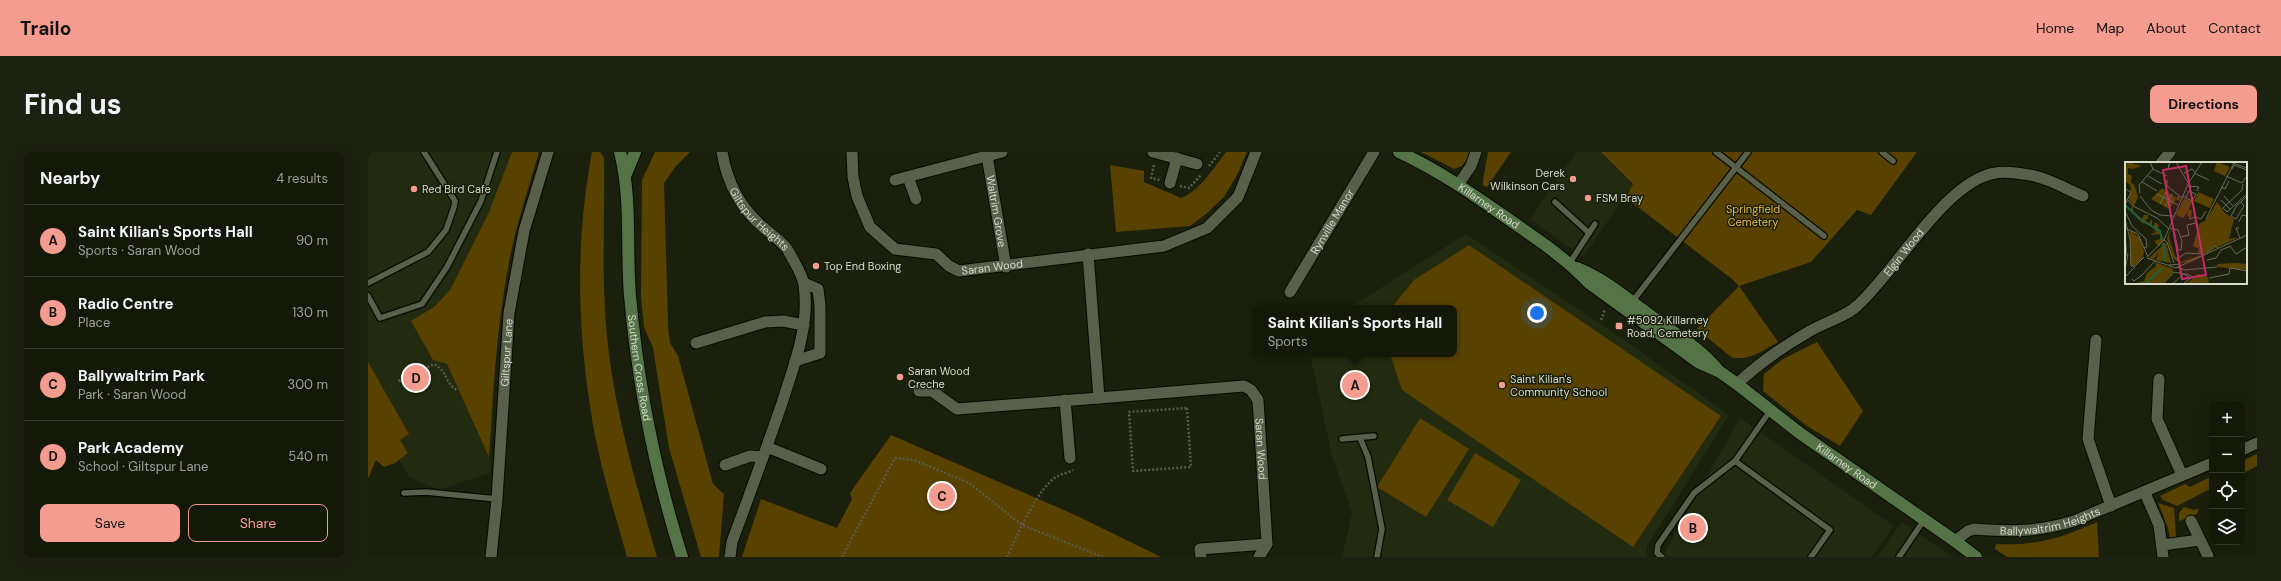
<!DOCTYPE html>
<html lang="en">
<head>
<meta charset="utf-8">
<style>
  body { margin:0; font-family:"DM Sans",sans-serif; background:#1d2112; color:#f1f3f6 }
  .controls { position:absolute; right:12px; bottom:12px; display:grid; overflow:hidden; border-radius:8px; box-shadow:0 4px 16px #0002 }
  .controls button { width:36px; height:36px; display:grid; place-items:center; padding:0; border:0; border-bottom:1px solid #33372a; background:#141809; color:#f1f3f6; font:20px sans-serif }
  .you { position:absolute; left:1169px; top:161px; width:14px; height:14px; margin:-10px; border:3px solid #fff; border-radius:50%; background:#1a73e8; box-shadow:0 0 0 6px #1a73e833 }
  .badge { display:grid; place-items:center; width:26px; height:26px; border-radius:50%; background:#f59c90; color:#111; font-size:13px; font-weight:700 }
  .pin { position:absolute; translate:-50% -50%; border:2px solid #fff; box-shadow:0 1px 4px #0006 }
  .popup { position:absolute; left:885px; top:153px; width:204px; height:52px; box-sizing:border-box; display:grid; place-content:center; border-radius:8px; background:#141809; filter:drop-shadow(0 1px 3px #0005); font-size:13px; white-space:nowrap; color:#9da09c }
  .popup b { font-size:15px; color:#f1f3f6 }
  .popup::after { content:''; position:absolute; left:50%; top:100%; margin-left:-8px; border:8px solid transparent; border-top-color:#141809 }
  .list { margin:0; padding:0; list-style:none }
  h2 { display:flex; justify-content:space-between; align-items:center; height:52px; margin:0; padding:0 16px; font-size:17px }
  h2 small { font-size:13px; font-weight:400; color:#9da09c }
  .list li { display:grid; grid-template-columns:26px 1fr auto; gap:12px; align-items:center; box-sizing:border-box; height:72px; padding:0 16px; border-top:1px solid #33372a }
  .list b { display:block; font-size:15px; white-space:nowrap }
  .list p { margin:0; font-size:13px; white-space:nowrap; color:#9da09c }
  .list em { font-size:13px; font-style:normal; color:#9da09c }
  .actions { display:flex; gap:8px; padding:12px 16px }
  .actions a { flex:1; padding:9px 0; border:1px solid #f59c90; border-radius:8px; text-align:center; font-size:14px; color:#f59c90 }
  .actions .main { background:#f59c90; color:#111 }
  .icon { flex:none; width:22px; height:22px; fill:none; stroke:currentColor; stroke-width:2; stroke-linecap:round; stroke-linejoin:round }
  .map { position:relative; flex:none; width:1889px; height:405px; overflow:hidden; border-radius:8px }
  header { display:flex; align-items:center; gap:24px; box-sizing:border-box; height:56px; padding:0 20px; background:#f59c90; color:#111 }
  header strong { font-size:19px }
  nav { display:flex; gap:22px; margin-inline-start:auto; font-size:14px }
  .intro { display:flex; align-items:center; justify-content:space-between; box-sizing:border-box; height:96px; padding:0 24px }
  h1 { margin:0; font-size:28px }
  .button { padding:10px 18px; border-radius:8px; background:#f59c90; color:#111; font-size:14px; font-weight:700 }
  main { display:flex; gap:24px; padding:0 24px }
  aside { flex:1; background:#141809; border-radius:8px; box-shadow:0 4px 16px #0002 }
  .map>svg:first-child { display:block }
  .built { fill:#222a0f }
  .green { fill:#594100 }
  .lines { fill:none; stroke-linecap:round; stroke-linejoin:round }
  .service-casing { stroke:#060a00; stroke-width:8 }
  .minor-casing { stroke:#060a00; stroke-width:13 }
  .secondary-casing { stroke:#060a00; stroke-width:14 }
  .path { stroke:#565b49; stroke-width:2.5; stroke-dasharray:2 2; stroke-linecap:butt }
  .service { stroke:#586049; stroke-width:5.5 }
  .minor { stroke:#586049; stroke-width:11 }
  .secondary { stroke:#547447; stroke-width:12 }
  .poi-dot { fill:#f59c90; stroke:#1a200c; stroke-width:1.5 }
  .labels { text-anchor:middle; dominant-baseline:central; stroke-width:3; stroke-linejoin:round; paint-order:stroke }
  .poi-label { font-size:11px; fill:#d6dacd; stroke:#1a200c; text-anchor:start }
  .street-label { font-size:11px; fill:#d6dacd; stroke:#1a200c }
  .park-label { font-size:11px; fill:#eab842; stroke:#1a200c }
  .inset-river { fill:none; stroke:#176343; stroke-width:2 }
  .inset-road { fill:none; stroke:#656a59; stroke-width:1 }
  .view { fill:#c42b66; fill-opacity:0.15; stroke:#c42b66; stroke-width:2 }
  .inset-edge { fill:none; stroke:#d6dacd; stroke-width:2 }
</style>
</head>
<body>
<header>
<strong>Trailo</strong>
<nav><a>Home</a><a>Map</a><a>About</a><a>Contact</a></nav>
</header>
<div class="intro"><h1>Find us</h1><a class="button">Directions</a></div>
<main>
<aside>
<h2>Nearby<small>4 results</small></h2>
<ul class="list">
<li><span class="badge">A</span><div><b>Saint Kilian's Sports Hall</b><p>Sports · Saran Wood</p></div><em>90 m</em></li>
<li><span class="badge">B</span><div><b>Radio Centre</b><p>Place</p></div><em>130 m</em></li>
<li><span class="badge">C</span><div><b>Ballywaltrim Park</b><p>Park · Saran Wood</p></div><em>300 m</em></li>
<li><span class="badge">D</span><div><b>Park Academy</b><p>School · Giltspur Lane</p></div><em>540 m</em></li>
</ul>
<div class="actions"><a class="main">Save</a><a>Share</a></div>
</aside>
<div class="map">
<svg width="1889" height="405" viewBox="0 0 1889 405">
  <rect width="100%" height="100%" fill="#1a200c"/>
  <g class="built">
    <path d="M0,0h153l-87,204 14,11 2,4 45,-6 -5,108 -52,17 -28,-13 -42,-67z"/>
    <path d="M1208,0h25l32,33 -50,72 -53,-38z"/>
    <path d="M1098,82l144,96 119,85 -83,133 1,9h-305l10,-44 -20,-57 -22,-102h144v-46h-105z"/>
    <path d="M1372,266l154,108 -22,31h-210z"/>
    <path d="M1534,370l50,35h-75z"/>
  </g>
  <g class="green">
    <path d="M144,0h27c-10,35 -22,70 -29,105 -13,66 -17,133 -21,200l-42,-93 -14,-4 -22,-39 23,-14 16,-17 39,-78z"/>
    <path d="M224,0h8l4,6c1,50 -2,101 1,151 4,84 29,168 52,248h-30c-14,-50 -30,-100 -37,-151 -13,-85 -14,-169 2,-254z"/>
    <path d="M287,0h35l-14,14 -12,17 4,142 2,18 8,13 35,128 11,10 -5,63h-18l-32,-109 -16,-100 -9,-21 -3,-31 1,-116z"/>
    <path d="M858,0h21l-10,23 -13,22 -18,17 -16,12 -74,6 -6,-67 34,6v11l37,16c19,-7 33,-31 45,-46z"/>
    <path d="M1053,0h51l-10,14 -8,3z"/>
    <path d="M1120,0h23l-24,35 -4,-2v-5z"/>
    <path d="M1233,0h316l-46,63 -14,-5 -46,52 -72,24 39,56c-14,8 -30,20 -47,15l-34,-28 42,-43 -7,-7 -106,-81 7,-14z"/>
    <path d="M1101,93l252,171 -88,131 -231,-157 -12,-36h64v-46l-62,-1 22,-27z"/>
    <path d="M1449,190l46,69 -23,35 -33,-20 -44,-35 1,-17 19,-15z"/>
    <path d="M0,210l41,72 -9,6 8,13 -13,10 -11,4 -8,-7 -8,19z"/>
    <path d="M1052,266l49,31 -43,68 -49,-30z"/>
    <path d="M523,283l182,79 88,43h-419l19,-58 76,29 15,-29 -2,-6z"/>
    <path d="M1107,301l46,27 -28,47 -46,-27z"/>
    <path d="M1889,302v12l-15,8v-13z"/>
    <path d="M1844,324v12l-35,18 -14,-6 -3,-4 25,-12 5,3z"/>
    <path d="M1790,351l16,5 2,30 -6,1 -2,-11z"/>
    <path d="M1816,355l10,3 5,-2 -2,6 -18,7v-8z"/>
    <path d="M1729,370l2,35h-92l-12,-8 1,-5c39,2 66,-6 101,-22z"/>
  </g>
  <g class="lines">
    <defs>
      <g id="service">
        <path d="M1348,0l108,84"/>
        <path d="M1514,0l11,9"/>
        <path d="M1187,50l34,31"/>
        <path d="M1201,112l26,-40"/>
        <path d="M0,131l60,-31 18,-22 8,-23 1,-6 -31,-49"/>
        <path d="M0,144l12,22 42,-14 25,-37 34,-66 16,-49"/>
        <path d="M1264,150l116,-150"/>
        <path d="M992,286l8,19 14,72 -5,28"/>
        <path d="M974,287l32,-3"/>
        <path d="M1367,309l95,69 -19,27"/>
        <path d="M36,341l22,-1 71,7"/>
        <path d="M1294,405l-5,-4 1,-8 36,-52 41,-32 35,-50"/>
        <path d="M1531,405l25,-37"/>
      </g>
      <g id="minor">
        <path id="s1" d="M354,0c5,30 17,55 41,75 8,8 21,15 26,25 5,10 14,23 15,33 6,41 -10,80 -22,118 -16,47 -33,93 -50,139l-2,15"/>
        <path id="s2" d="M484,0l1,25 4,19 13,31 25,22 41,5 13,12 10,5 205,-25 43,-18 31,-31 18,-45"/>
        <path d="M785,0l44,12"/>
        <path id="s3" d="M619,4l19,111"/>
        <path d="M1793,11l9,-11"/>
        <path d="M540,25l8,22"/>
        <path d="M527,28l107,-28"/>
        <path d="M802,31l7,-25"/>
        <path d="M1090,33l13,-19 5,-14"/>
        <path id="s4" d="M720,102l11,144 145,-12 7,4 7,10 9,144 -8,13"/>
        <path id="s5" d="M922,140l84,-140"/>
        <path d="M1728,188l-8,99 23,67"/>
        <path d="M328,191l69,-21 18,-1 21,4"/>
        <path d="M427,209l25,-8v-47l-2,-17 -14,-6"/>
        <path d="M1791,227l-2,40 25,56"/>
        <path id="s6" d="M1369,232c22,-21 47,-38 73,-53 15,-9 36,-14 48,-26 37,-33 89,-126 138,-132 8,-2 19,0 27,1 21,2 41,14 60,22"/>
        <path d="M551,239h13l25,18 142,-11"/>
        <path d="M697,248l5,58"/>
        <path d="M399,295l54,22"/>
        <path d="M1874,298l15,-7"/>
        <path d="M357,313l25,-9 13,1"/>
        <path d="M1777,341l14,32 4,32"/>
        <path d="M1823,369l17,35"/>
        <path id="s7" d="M1587,389l13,-10 6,-2c39,3 63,3 100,-8l138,-58"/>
        <path d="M1794,393l38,-5"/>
        <path id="s8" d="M123,405l6,-58 12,-186 15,-82 24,-79"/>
        <path d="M833,405l-1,-8 67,-5"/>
      </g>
      <g id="secondary">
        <path id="s9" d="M252,0c12,47 6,96 10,144 8,89 25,176 52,261"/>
        <path id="s10" d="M1031,0c37,17 69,39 102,62 30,21 63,42 88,69l109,79 22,10 17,12 64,50 154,107 21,16"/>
        <path d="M258,22l9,-22"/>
        <path d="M1209,116c28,11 50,31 74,48 24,18 48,31 67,54"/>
      </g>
    </defs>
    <use href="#service" class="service-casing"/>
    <use href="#minor" class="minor-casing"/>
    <use href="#secondary" class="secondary-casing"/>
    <g class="path">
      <path d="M786,13l-3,13 9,2"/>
      <path d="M841,14l11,-14"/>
      <path d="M812,34l9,2 12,-13"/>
      <path d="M1233,168l4,-11"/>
      <path d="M39,218l-9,12 36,-18c16,9 9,18 23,26"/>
      <path d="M819,256l4,59 -58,4 -4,-59z"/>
      <path d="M474,405l53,-99 19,2 55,23 53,42 81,32"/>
      <path d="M639,405c9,-20 31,-69 49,-80 5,-3 12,-4 17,-7"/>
    </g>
    <use href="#service" class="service"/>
    <use href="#minor" class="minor"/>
    <use href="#secondary" class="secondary"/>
  </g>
  <g class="poi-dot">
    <circle cx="1205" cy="27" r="4"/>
    <circle cx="46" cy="37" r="4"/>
    <circle cx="1220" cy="46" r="4"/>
    <circle cx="448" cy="114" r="4"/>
    <rect x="1247" y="170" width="8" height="8" rx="2"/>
    <circle cx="532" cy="225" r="4"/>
    <circle cx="1134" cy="233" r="4"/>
  </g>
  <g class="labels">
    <g class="poi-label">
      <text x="1197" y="21" text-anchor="end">Derek<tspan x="1197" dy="13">Wilkinson Cars</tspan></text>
      <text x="54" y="37">Red Bird Cafe</text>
      <text x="1228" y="46">FSM Bray</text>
      <text x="456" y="114">Top End Boxing</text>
      <text x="1259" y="168">#5092 Killarney<tspan x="1259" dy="13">Road, Cemetery</tspan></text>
      <text x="540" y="219">Saran Wood<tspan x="540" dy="13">Creche</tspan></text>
      <text x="1142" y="227">Saint Kilian's<tspan x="1142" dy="13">Community School</tspan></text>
    </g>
    <g class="street-label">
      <text stroke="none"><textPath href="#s10" startOffset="105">Killarney Road</textPath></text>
      <text stroke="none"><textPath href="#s3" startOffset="56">Waltrim Grove</textPath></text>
      <text stroke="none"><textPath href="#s1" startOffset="79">Giltspur Heights</textPath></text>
      <text stroke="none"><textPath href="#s5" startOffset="82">Rynville Manor</textPath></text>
      <text stroke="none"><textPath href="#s6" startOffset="215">Elgin Wood</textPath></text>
      <text stroke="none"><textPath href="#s2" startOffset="215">Saran Wood</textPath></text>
      <text stroke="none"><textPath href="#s8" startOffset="205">Giltspur Lane</textPath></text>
      <text stroke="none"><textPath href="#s9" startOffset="217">Southern Cross Road</textPath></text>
      <text stroke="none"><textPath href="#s4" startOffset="359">Saran Wood</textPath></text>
      <text stroke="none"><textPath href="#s10" startOffset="548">Killarney Road</textPath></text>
      <text stroke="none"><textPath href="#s7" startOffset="100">Ballywaltrim Heights</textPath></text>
    </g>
    <g class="park-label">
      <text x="1385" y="57">Springfield<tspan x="1385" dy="13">Cemetery</tspan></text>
    </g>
  </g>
  <g transform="translate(1757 10)">
    <rect width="122" height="122" fill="#1a200c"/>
    <path d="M3,0l14,4 -9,3 -5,-1v6l4,2 -1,7 3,1 4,13 -4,9 -6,-8 3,-6 -1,-7 -5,-4v-14zM92,0l13,5 -5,9 -11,-5zM37,26l14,10 3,-2 1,2 -1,3 -3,-2 -7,10 -18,-10zM73,30l16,7 -4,9 -16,-7zM59,36l8,4 -3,7 3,2 -1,7 -4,-2 1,-5 -5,7 -7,-3zM92,40l8,11 9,6 -5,20 10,-2 -21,10 -3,-3 -11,10 -6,-1 1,-4 -6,-3 6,-22 7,-4zM8,44v5l9,8 2,-4h4v4l-3,1 4,3 3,-4v6l-10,-2 -12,-14zM30,60l4,3 -1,3 6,11 -5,8 -5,-6 6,-2v-5l-10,1 6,-3 -3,-4zM5,68l10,8 4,14 -2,7 -9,8 -3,-3zM45,68l4,1h-4l-1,6 6,19 6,6 23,-8 10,-8 3,1 -13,8 -14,7 -11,1 -6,-5 -6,-20zM41,80l5,21 -15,-3 3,-8 -5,7 -5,-1zM30,100l18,7v3l-11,12h-28l10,-3 3,-8 9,-7zM110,101l12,1v6l-30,-3v-3zM73,112l10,3 1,7h-23z" fill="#594100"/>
    <path class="inset-river" d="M0,43l15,14 20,12 2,9M38,81l2,18M20,122l17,-16"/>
    <path class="inset-road" d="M25,0l3,7 14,7M51,0l12,21M105,0l17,6M44,2l-1,5 2,-7M107,7l2,-4 13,5M59,11l8,-4 3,3M69,11l15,7M23,14l14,8M101,14l16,7 5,-7M42,18v6l15,12M17,20l15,9M118,22l-1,6 -19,18 4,4 20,-18M63,24l11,1 -2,4M96,25l4,2 4,-8M0,27l6,3 -6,13M15,31l-1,-8 14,-16M32,32l21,11M15,34l11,14 9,5 13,1M58,34l9,5 4,-7 -7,-3 -3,6M99,34l9,10M3,38l5,6 24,12 12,11M96,38l9,9M116,40l3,4 -8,13 -5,-3 6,-11 4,-3 6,-6M35,42l7,-13M40,45l7,-13M0,49l7,15 14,13 1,8 -3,1M0,57l5,20 1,27h4l9,-9M64,57l7,-2 5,2 5,-8M81,57l28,-56M114,60l3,-7 5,1M0,66l13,6 10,23M45,66l8,2 4,11 -1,9h-5M114,66h-3l4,10M49,69l4,18M0,72l2,22M56,75l8,-2 -2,-10 9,-2 1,4 1,-3 -2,-1M39,78l3,2 7,21M105,84l6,8 11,-7M82,90l8,-7 3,3M23,94l16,-16 24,-56 14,-22M22,96l29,10 71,-33M52,97l9,-6 17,1M82,98l9,-2 5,-8 10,-4M44,103l12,-1M52,105l8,3 32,-3M0,108l3,-16M49,110l16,3 2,2 -9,7M0,115l10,-10M84,116l20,-4 1,-6 17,3M7,117l2,2 8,-6 13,-14M38,122l11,-12M47,122l12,-10 6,4"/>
    <path class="view" d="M61,4l20,109 -24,4 -19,-109z"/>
    <rect width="122" height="122" class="inset-edge"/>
  </g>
</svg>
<div class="controls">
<button>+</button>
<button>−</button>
<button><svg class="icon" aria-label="locate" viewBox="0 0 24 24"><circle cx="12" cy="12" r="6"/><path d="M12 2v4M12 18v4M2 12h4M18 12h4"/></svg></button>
<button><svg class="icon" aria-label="layers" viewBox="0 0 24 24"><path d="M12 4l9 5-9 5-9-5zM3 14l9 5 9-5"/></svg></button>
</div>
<div class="you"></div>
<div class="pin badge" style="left:987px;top:233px">A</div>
<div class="popup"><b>Saint Kilian's Sports Hall</b>Sports</div>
<div class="pin badge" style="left:1325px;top:376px">B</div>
<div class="pin badge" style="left:574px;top:344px">C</div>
<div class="pin badge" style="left:48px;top:226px">D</div>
</div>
</main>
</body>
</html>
